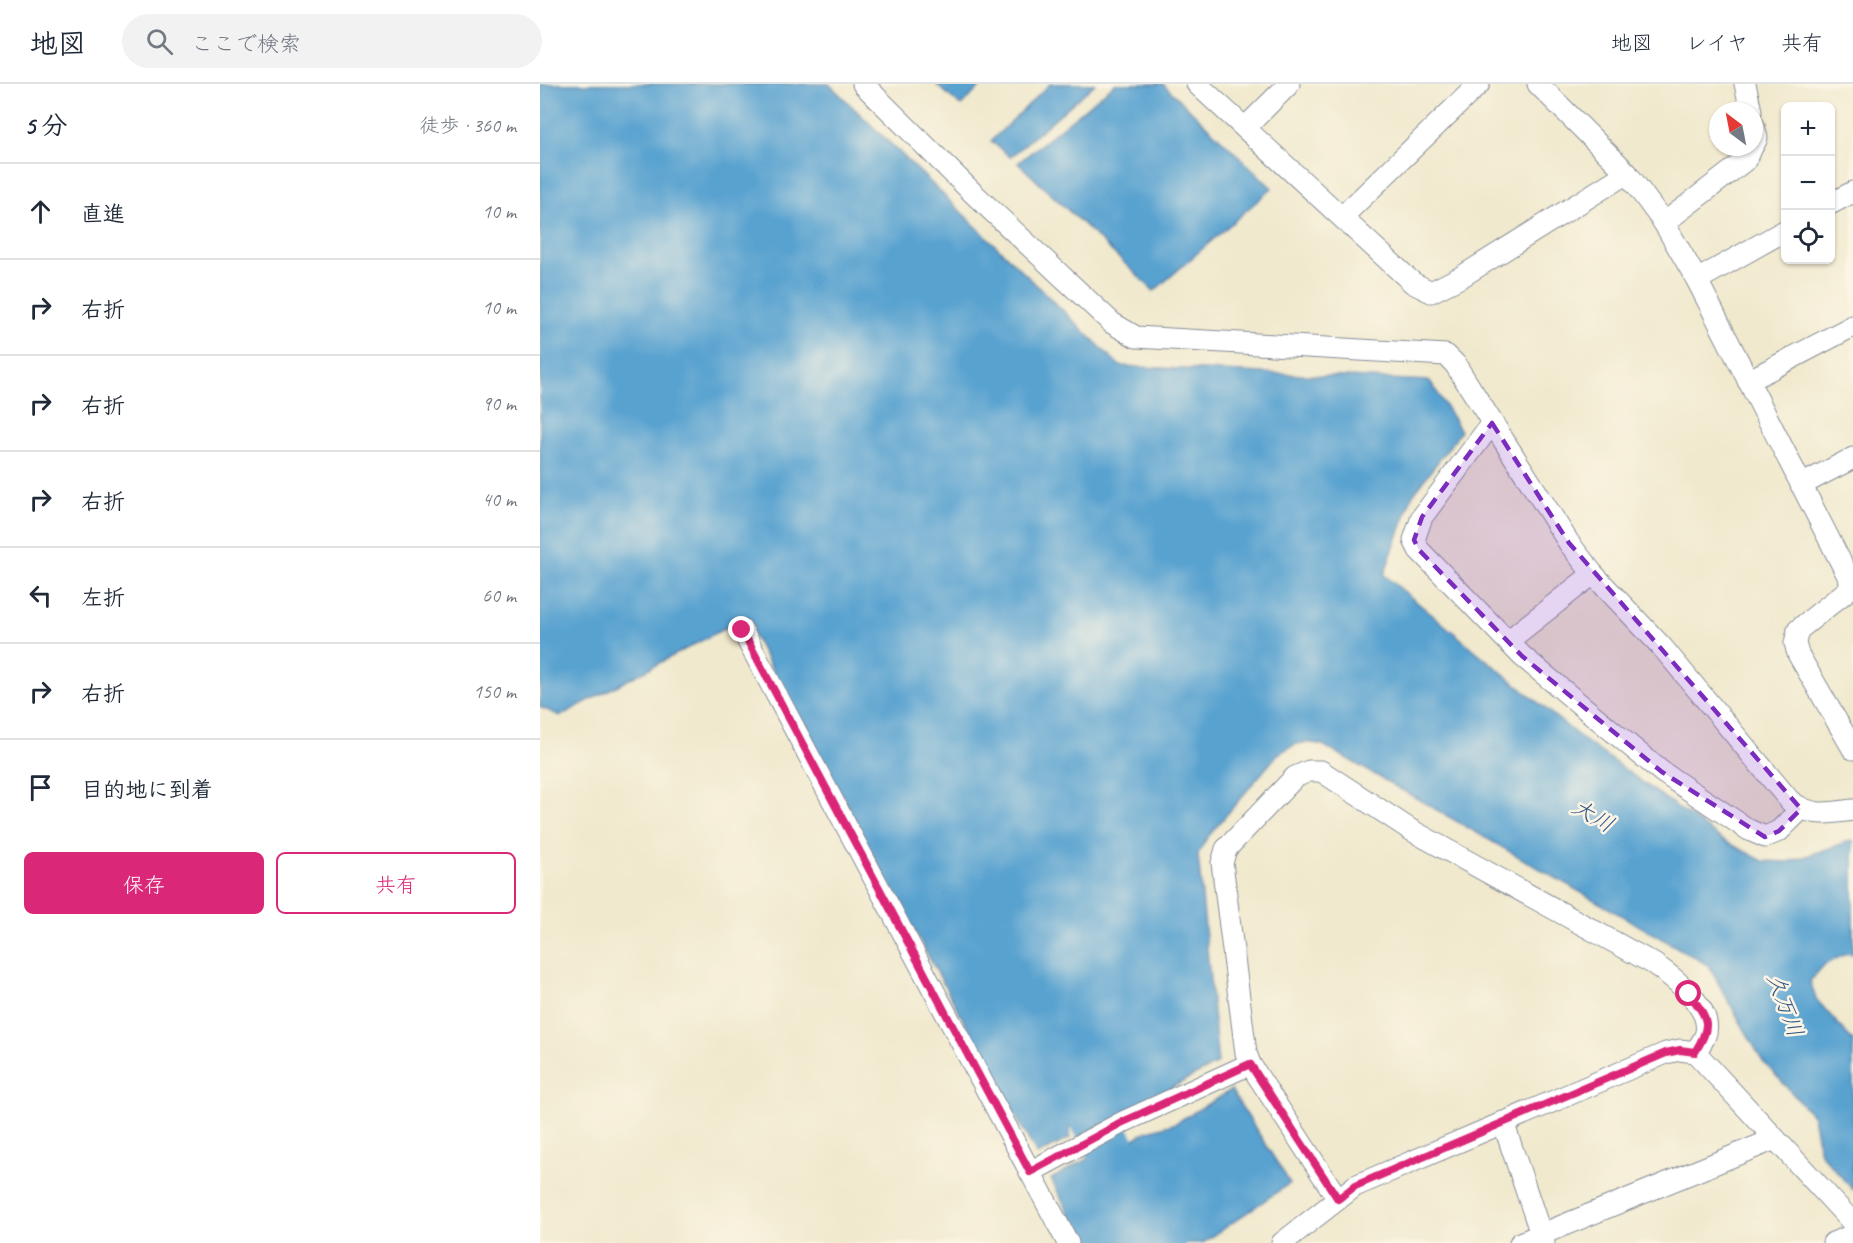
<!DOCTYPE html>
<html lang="ja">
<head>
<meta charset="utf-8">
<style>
  body { margin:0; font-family:Caveat,"Klee One",sans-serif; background:#f2f2f3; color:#1f2937 }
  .controls { position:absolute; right:18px; top:18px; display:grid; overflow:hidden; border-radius:9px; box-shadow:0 2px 4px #0004 }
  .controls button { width:54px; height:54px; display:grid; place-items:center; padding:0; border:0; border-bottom:2px solid #e0e1e3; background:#fff; color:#1f2937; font:30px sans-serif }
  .compass { position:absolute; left:1169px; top:18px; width:54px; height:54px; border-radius:50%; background:#fff; box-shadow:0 2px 4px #0004; rotate:328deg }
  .stop { position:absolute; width:18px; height:18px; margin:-14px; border:4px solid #db2777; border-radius:50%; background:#fff }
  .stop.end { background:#db2777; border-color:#fff; box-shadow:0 2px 6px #0008 }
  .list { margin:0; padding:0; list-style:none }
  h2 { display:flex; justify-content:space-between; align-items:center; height:78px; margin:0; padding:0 24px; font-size:26px }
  h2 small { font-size:20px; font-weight:400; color:#747a83 }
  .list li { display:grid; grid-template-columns:39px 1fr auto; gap:18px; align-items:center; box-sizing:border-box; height:96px; padding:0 24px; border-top:2px solid #e0e1e3 }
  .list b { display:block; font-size:22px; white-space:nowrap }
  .list em { font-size:20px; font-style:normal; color:#747a83 }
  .actions { display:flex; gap:12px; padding:18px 24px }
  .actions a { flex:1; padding:14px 0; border:2px solid #db2777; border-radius:9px; text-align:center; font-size:21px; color:#db2777 }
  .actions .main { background:#db2777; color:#fff }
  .icon { flex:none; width:33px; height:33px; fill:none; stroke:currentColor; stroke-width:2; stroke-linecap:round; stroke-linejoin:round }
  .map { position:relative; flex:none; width:1313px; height:1159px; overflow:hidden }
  header { display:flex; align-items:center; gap:36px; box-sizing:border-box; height:84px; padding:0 30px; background:#fff; border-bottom:2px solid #e0e1e3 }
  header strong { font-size:28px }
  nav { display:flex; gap:33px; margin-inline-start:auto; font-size:21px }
  .search { width:420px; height:54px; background:#f2f2f3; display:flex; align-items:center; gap:15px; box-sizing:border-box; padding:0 21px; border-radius:33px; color:#747a83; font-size:22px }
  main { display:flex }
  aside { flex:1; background:#fff }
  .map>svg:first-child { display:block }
  .water { fill:#59a2d0; stroke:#3a6897; stroke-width:1.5 }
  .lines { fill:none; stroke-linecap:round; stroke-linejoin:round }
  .river { stroke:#59a2d0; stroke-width:50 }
  .minor-casing { stroke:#868c96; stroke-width:23 }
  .minor { stroke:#fff; stroke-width:21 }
  .route { stroke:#db2777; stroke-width:8 }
  .marked { fill:#7b2cbf; fill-opacity:0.2; stroke:#7b2cbf; stroke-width:4.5; stroke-dasharray:12 8; stroke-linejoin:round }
  .labels { text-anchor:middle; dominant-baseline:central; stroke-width:5; stroke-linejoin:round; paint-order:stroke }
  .water-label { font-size:22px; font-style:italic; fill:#315786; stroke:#fcf5e5 }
</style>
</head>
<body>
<header>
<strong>地図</strong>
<div class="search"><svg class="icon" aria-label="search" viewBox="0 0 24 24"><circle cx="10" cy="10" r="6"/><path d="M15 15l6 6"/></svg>ここで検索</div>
<nav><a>地図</a><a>レイヤ</a><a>共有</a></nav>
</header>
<main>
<aside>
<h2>5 分<small>徒歩 · 360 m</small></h2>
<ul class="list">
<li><svg class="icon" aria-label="ahead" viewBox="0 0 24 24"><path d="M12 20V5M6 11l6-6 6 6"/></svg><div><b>直進</b></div><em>10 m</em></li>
<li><svg class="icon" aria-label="right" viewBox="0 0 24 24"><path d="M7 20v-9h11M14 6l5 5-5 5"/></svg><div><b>右折</b></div><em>10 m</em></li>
<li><svg class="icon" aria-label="right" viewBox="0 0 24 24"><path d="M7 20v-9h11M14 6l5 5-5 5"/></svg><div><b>右折</b></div><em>90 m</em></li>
<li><svg class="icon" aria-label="right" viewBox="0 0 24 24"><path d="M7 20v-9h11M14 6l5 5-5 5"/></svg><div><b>右折</b></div><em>40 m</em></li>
<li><svg class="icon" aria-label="left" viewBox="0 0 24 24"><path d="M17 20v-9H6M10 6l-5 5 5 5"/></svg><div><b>左折</b></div><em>60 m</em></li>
<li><svg class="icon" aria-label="right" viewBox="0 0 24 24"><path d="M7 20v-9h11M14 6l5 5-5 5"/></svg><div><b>右折</b></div><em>150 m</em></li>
<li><svg class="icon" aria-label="arrive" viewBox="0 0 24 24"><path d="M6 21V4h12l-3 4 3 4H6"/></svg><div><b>目的地に到着</b></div></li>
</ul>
<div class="actions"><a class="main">保存</a><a>共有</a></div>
</aside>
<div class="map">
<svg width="1313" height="1159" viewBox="0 0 1313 1159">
  <rect width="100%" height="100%" fill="#fcf5e5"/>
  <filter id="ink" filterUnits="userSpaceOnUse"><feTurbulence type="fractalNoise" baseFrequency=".0167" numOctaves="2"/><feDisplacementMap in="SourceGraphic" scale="12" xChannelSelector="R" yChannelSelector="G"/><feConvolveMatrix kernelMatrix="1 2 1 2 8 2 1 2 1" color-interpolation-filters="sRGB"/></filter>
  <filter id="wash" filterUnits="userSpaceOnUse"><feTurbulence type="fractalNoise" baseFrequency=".008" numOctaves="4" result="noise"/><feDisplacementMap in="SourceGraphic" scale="24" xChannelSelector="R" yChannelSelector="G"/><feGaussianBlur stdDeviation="1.35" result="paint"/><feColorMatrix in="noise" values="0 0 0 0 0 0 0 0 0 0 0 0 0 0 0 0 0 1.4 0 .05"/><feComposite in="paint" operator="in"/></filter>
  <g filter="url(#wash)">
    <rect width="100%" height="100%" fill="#f0e9cd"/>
    <g class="water">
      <path d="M0,0h289l291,282 310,15 31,50 -49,65 -28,79 197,163 142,102 40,21 26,1 64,-22v115l-6,-2 -23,12 -14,16 6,18 37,42v149l-33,-37 -7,-37 -51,-56 -54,-95 -385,-220c-21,-5 -27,-2 -45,9l-71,84 -9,16 20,209 -100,53 -9,-12 -39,22v12l-33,17 -293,-537 -184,98 -20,-9z"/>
      <path d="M396,0h47l-22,22z"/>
      <path d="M510,0h45l-85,73 -19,-16z"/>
      <path d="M575,0h48l109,104 -118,103 -136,-128z"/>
      <path d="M691,1006l59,93 -87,60h-118l-34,-64 43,-24 -3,-6 34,-16 6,8 14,-9 31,-9z"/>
    </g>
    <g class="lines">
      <path class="river" d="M552,1029l69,130"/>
    </g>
  </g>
  <g filter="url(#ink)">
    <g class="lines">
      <defs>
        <g id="minor">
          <path d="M323,0l111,110 138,129 24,14 310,18 9,9 114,179 24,31 69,73 128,154c23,17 37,12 63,9"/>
          <path d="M657,0l216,199 18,9 30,-15 166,-104"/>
          <path d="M998,0l89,89 37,50"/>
          <path d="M1205,0l6,27"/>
          <path d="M1214,42l3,12 -3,6"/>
          <path d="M705,44l44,-44"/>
          <path d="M1212,63l-5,12 -83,64 33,57 156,306 -55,44 -3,13 3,11 55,95"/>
          <path d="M1290,120l23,-12"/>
          <path d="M802,133l137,-133"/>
          <path d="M1157,196l89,-50"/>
          <path d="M1208,297l105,-55"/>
          <path d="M952,339l-70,94 -8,23 5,10 103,106 54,45 86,71 87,58 16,7 14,-6 22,-22"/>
          <path d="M1261,401l52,-27"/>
          <path d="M202,546l326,613"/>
          <path d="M978,549l75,-59"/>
          <path d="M963,1038l41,121"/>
          <path d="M490,1088l93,-50 127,-58"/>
          <path d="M798,1115l-88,-135 -4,-11 -24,-190 4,-14 69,-72 14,-6h12l90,59 243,134c19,13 61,45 51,72 -2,6 -7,11 -10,16"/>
          <path d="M742,1159l73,-57 311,-133 14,-3 15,2 158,171"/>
          <path d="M980,1159l255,-104"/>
          <path d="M1293,1159l20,-8"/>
        </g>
      </defs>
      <use href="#minor" class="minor-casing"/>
      <use href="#minor" class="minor"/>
    </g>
  </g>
  <g class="lines" filter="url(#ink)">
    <path class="route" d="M202,546l288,542 93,-50 127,-58 88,135 17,-13 311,-133 14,-3 15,2c17,-27 14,-33 -6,-58"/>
  </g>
  <path class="marked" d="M952,339l77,120 232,266 -22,22 -14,6 -103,-65 -140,-116 -103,-106 -5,-10 8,-23z"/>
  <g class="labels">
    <g class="water-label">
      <text transform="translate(1053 732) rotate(30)">大川</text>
      <text transform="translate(1245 921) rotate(70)">久万川</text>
    </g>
  </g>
</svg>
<div class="controls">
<button>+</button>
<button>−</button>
<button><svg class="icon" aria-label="locate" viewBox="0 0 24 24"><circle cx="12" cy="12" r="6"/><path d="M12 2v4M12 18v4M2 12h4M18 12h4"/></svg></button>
</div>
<svg class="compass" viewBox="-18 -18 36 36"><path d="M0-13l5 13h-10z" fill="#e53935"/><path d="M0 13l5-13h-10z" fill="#747a83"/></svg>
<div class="stop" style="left:1149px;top:910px"></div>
<div class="stop end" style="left:202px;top:546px"></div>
</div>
</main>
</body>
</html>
